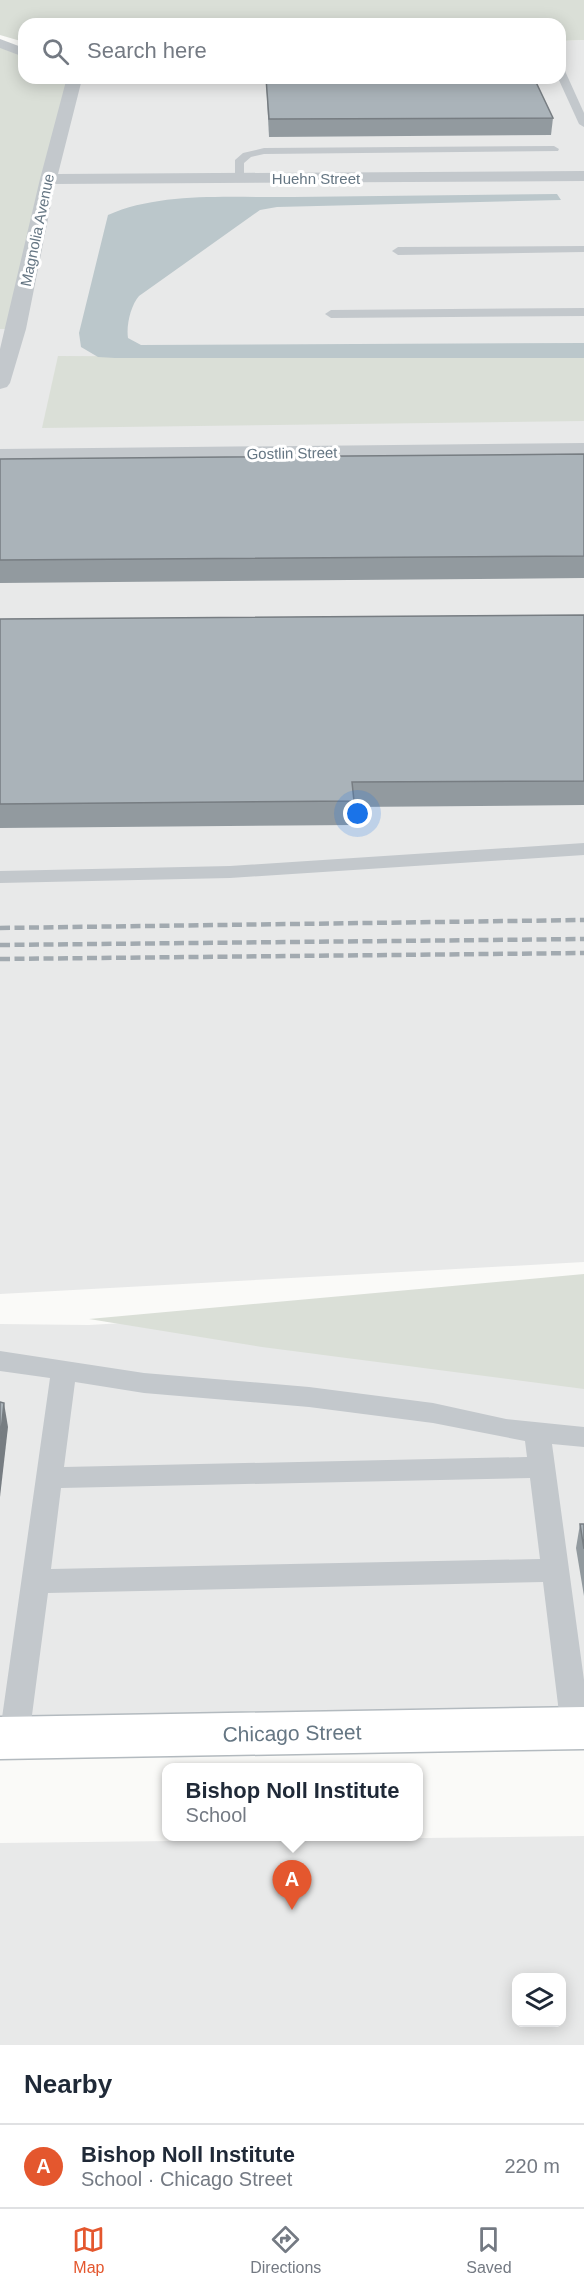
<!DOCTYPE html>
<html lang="en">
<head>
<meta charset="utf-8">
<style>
  body { margin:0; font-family:Helvetica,sans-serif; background:#f2f2f3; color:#1f2937 }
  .controls { position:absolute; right:18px; bottom:18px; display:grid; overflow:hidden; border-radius:12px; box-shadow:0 3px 15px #0003 }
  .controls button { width:54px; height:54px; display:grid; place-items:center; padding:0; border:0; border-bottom:2px solid #e0e1e3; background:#fff; color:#1f2937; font:30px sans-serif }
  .you { position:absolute; left:358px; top:814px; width:21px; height:21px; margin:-15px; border:4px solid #fff; border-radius:50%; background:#1a73e8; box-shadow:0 0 0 9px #1a73e833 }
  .badge { display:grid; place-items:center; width:39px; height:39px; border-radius:50%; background:#e4572e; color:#fff; font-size:20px; font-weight:700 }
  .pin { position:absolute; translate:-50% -50px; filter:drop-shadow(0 2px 3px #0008) }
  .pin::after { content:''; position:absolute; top:32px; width:21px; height:18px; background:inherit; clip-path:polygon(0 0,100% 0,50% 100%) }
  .popup { position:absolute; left:162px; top:1763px; width:261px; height:78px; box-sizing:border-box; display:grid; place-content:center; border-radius:12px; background:#fff; filter:drop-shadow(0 2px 4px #0005); font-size:20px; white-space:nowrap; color:#747a83 }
  .popup b { font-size:22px; color:#1f2937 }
  .popup::after { content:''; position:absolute; left:50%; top:100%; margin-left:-12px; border:12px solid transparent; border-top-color:#fff }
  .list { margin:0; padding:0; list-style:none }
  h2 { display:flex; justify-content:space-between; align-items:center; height:78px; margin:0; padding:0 24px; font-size:26px }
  h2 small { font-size:20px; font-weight:400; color:#747a83 }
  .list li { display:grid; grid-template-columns:39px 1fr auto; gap:18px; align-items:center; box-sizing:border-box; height:84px; padding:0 24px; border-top:2px solid #e0e1e3 }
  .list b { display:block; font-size:22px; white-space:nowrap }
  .list p { margin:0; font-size:20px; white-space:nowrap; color:#747a83 }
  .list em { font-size:20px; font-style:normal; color:#747a83 }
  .icon { flex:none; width:33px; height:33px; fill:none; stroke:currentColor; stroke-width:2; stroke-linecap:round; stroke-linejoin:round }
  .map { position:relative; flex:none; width:584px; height:2045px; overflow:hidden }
  .search { position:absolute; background:#fff; box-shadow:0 3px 15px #0003; left:18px; right:18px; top:18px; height:66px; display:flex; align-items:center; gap:15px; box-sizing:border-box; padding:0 21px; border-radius:18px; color:#747a83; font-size:22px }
  .sheet { height:162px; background:#fff }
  nav { display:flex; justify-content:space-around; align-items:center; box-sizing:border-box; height:84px; border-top:2px solid #e0e1e3; background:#fff; font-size:16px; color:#747a83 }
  nav a { display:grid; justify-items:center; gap:3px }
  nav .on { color:#e4572e }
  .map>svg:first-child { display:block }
  .built { fill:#e8e9e9; fill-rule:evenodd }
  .green { fill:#dadfd7 }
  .water { fill:#bbc7cb }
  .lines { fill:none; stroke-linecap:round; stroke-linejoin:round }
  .secondary-casing { stroke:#b3babf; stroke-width:3 }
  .service { fill:#c3c8cc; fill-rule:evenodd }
  .tertiary { fill:#c3c8cc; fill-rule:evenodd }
  .secondary { fill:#fff; fill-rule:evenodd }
  .rail { stroke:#a2aab0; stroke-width:4.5; stroke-dasharray:10 4.5; stroke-linecap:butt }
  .wall { fill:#929a9f }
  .shaded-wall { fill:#777d82 }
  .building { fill:#aab3b9; stroke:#777d82; stroke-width:1.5 }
  .labels { text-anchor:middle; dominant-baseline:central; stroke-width:6; stroke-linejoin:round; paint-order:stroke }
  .far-street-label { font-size:15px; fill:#657683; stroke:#fff }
  .near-street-label { font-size:21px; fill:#657683; stroke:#fff }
</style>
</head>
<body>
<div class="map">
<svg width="584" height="2045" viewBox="0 0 584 2045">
  <rect width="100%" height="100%" fill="#fafaf8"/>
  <g class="built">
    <path d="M584,40v1222l-584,32v-965h15l59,-250 -3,-1h489v-37z"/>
    <path d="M584,1296v432l-584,9v-413l89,1z"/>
    <path d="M584,1836v209h-584v-202zM516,1978h46v44h-46z"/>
  </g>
  <g class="green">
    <path d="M0,0h584v40l-24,1v-17h-536v18l-24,-7z"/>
    <path d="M0,43l24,10v25l50,1 -58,250h-16z"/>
    <path d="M58,356l526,2v63l-542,7z"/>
    <path d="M584,1274v115l-322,-42 -173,-28z"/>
  </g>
  <path class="water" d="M557,194l4,6 -284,7 -17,3 -121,86c-8,9 -13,29 -11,42l13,7 443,-2v15h-469l-17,-1 -17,-10 -2,-14 29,-118c54,-24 127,-17 185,-18 88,-1 176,-2 264,-3z"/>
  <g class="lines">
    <defs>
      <path id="secondary" d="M584,1707v42l-584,10v-42z"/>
    </defs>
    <use href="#secondary" class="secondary-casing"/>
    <g class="service">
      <path d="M560,68l5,3 19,42v14l-5,-3 -21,-46z"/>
      <path d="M554,146l5,3 -1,2 -294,3 -13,3 -7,6v17l-4,1 -5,-3v-18l8,-7 21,-5z"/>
      <path d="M584,246v6l-186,3 -6,-4 6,-4z"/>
      <path d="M584,308v8l-253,2 -6,-4 6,-4z"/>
      <path d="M584,843v12l-354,23 -230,5v-12l230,-5z"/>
      <path d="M0,1351l144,22 165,14 124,16 73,16 78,8v20l-32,-3 32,236v59l-8,3 -10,-4 -5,-9 -18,-147 -495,11 -19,145 -5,10 -10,3 -10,-3 -4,-16 50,-354 -50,-7zM75,1382l69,11 165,14 124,16 92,18 2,16 -463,10zM530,1478l10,81 -489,10 10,-81z"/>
    </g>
    <g class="tertiary">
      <path d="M0,39l24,9v9l-24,-9z"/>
      <path d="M63,78l19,1 -24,95 526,-3v10l-529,3 -29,145 -16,54 -3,4 -7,2v-40l40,-170 26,-98z"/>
      <path d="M584,443v14l-584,6v-14z"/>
    </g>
    <use href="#secondary" class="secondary"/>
    <g class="rail">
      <path d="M0,928l584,-8"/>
      <path d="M0,945l584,-6"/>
      <path d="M0,959l584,-6"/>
    </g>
  </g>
  <g class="wall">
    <path d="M266,78l287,40 -2,17 -282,2z"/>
    <path d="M584,454v124l-584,5v-124z"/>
    <path d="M584,615v190l-231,2v18l-353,3v-209z"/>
    <path d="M580,1524h4v72l-8,-48z"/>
  </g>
  <path class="shaded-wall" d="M4,1403l4,24 -8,70v-56z"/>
  <g class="building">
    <path d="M266,78h268l19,40 -284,1z"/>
    <path d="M584,454v102l-584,4v-101z"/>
    <path d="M584,615v166l-232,1 2,19 -354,3v-185z"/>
    <path d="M0,1402l4,1 -4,38z"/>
    <path d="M580,1524h4v25z"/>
  </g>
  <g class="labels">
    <g class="far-street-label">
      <text x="316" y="178">Huehn Street</text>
      <text transform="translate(37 230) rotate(-78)">Magnolia Avenue</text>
      <text transform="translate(292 453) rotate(-1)">Gostlin Street</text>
    </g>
    <g class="near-street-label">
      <text transform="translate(292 1733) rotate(-1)">Chicago Street</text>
    </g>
  </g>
</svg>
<div class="controls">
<button><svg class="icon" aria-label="layers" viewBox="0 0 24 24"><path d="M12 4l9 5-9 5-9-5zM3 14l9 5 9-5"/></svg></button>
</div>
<div class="you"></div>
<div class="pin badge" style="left:292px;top:1910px">A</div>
<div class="popup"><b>Bishop Noll Institute</b>School</div>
<div class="search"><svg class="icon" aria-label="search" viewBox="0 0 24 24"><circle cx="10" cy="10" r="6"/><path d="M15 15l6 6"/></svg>Search here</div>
</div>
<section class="sheet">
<h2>Nearby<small></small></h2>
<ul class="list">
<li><span class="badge">A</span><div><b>Bishop Noll Institute</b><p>School · Chicago Street</p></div><em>220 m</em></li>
</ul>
</section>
<nav>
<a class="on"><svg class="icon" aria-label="map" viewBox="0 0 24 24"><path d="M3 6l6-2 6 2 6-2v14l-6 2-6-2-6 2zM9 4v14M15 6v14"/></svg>Map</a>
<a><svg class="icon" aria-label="directions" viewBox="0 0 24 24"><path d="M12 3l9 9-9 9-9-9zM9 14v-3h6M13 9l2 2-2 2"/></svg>Directions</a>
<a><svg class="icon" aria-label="saved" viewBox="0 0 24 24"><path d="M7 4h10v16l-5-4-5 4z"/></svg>Saved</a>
</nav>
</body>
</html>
